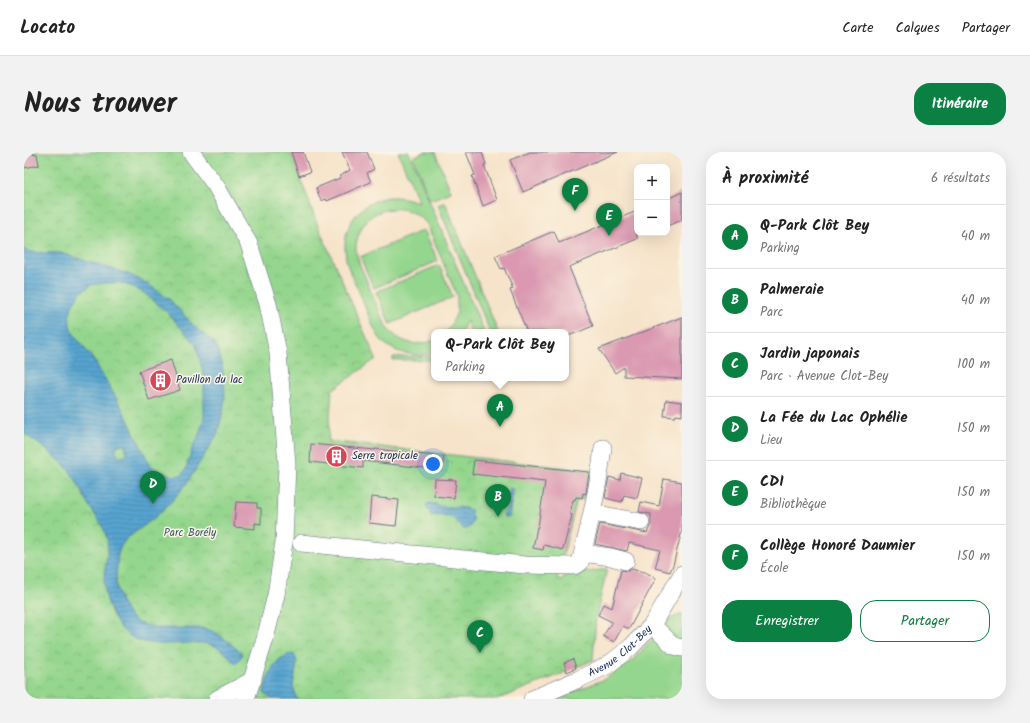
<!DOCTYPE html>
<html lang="fr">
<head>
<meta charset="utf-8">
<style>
  body { margin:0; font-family:Kalam,sans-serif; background:#f2f2f2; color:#222 }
  .controls { position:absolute; right:12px; top:12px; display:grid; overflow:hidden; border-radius:8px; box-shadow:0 4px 16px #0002 }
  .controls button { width:36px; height:36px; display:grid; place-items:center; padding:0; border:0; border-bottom:1px solid #e0e0e0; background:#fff; color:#222; font:20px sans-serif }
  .you { position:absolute; left:409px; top:312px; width:14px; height:14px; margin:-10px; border:3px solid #fff; border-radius:50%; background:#1a73e8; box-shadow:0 0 0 6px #1a73e833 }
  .badge { display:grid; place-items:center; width:26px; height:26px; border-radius:50%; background:#0b8043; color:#fff; font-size:13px; font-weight:700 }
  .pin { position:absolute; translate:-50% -33px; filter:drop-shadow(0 1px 2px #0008) }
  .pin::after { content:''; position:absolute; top:21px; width:14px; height:12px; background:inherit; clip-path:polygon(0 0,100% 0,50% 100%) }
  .popup { position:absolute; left:407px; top:177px; width:138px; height:52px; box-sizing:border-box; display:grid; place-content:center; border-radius:8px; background:#fff; filter:drop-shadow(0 1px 3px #0005); font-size:13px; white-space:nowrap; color:#767676 }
  .popup b { font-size:15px; color:#222 }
  .popup::after { content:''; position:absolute; left:50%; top:100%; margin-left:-8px; border:8px solid transparent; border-top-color:#fff }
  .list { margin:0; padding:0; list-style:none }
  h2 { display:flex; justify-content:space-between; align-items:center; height:52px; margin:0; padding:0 16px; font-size:17px }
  h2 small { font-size:13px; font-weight:400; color:#767676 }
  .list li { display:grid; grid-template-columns:26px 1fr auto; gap:12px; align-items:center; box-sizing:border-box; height:64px; padding:0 16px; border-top:1px solid #e0e0e0 }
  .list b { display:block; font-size:15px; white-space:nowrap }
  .list p { margin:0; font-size:13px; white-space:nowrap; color:#767676 }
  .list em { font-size:13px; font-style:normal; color:#767676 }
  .actions { display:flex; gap:8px; padding:12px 16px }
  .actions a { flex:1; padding:9px 0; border:1px solid #0b8043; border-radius:16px; text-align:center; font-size:14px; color:#0b8043 }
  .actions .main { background:#0b8043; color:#fff }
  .map { position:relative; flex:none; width:658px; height:547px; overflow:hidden; border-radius:16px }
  header { display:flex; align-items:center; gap:24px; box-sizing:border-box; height:56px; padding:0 20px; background:#fff; border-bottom:1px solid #e0e0e0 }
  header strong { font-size:19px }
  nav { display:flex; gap:22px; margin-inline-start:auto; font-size:14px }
  .intro { display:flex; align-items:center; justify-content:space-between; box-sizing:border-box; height:96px; padding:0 24px }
  h1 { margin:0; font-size:28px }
  .button { padding:10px 18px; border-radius:16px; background:#0b8043; color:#fff; font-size:14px; font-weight:700 }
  main { display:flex; gap:24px; padding:0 24px }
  aside { flex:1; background:#fff; border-radius:16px; box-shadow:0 4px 16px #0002 }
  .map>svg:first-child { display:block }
  .park { fill:url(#park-crowns); stroke:#588276 }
  .pitch { fill:#94d68d; stroke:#588276 }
  .water { fill:url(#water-rules); stroke:#396a97; fill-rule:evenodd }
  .building { fill:#da99b1 }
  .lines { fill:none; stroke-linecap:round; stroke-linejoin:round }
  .minor-casing { stroke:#686e83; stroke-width:18 }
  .minor { stroke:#fff; stroke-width:17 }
  .labels { text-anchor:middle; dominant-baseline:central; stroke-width:3; stroke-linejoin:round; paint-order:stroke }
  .poi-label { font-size:11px; fill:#1b2f5e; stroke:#fcf5e5; text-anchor:start }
  .park-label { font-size:11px; fill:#39596a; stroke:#fcf5e5 }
  .street-label { font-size:11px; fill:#1b2f5e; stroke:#fcf5e5 }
</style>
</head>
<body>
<header>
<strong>Locato</strong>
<nav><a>Carte</a><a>Calques</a><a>Partager</a></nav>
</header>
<div class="intro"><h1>Nous trouver</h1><a class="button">Itinéraire</a></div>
<main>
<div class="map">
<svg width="658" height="547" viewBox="0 0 658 547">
  <defs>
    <pattern id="park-crowns" width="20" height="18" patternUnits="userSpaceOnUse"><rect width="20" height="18" fill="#94d68d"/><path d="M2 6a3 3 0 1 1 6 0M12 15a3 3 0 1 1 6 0" fill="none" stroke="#7fb87c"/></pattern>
    <pattern id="water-rules" width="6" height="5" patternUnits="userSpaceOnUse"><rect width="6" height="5" fill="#57a4d0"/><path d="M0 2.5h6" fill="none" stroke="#4786ac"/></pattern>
  </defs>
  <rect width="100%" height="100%" fill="#fcf5e5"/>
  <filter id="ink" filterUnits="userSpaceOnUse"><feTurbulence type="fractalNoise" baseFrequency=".025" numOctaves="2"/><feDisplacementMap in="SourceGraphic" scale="8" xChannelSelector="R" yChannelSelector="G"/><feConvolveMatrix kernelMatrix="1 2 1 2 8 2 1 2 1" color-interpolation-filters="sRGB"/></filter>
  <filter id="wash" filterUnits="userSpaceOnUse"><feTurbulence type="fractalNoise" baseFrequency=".012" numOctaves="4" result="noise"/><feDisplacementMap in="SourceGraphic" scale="16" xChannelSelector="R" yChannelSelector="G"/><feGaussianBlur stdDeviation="0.9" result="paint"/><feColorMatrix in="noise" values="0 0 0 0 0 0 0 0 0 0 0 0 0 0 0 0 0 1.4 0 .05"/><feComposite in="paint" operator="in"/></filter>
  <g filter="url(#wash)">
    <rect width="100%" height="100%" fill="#f6e3c9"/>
    <path class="park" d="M0,0h267l25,69 60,138 -44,31 -4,51 266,30 -2,21 -7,-1 -2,9 -6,-1 -13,52 -2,4 -5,24 5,2 2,-5 43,-7 -11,48 -3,43 -32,14 -63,25h-474z"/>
    <g class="pitch">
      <path d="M374,0h11l75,180h-13l-4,-11 -6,11h-16l5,-5 7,-15v-16l-30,-72c-11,-12 -24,-18 -41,-14 -19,3 -31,23 -30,41 1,9 6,18 9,26 7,17 14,34 22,51 12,14 29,20 47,12v12c-17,6 -38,2 -51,-10 -9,-9 -15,-29 -20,-41 -5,-13 -14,-28 -17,-42 -1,-8 -2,-19 1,-27 6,-21 27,-36 48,-35 9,0 16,3 24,5z"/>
      <path d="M401,0h10l16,40 -21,8 -17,-43z"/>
      <path d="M421,50l53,130h-8l-52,-127z"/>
      <path d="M400,78l14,31 -64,27 -14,-31z"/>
      <path d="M415,113l14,32 -63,27 -14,-32z"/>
      <path d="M410,204v4h-41v-3z"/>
      <path d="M658,462v85h-127l50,-20 27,-18 20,-22 4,-1 10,-10v-4l4,-5z"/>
    </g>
    <g class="water">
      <path d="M0,97l5,3 32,1 67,21 15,7 26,18 27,29 18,14 3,6 5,15 2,17 1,18 -2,13 -6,24 -30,48 -15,18 -19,18 -27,20 -5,7 -3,8 -2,24 1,11 4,13 8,14 9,7 19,5h46c16,3 27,16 40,26l-7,10c-6,-6 -13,-15 -21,-18 -8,-4 -18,-3 -27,-3 -22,1 -52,5 -68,-16 -9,-12 -16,-31 -16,-46 0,-14 5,-28 3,-42 -3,-14 -12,-23 -19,-35 -6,-11 -11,-24 -19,-34 -13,-15 -30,-25 -45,-37zM79,131h17l13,4 11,6 23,19 29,33 8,31v42l-6,20 -5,8 -7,23 -4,6 -9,1 -22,-9 -30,-61 -26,-44 -24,-32 -2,-13 4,-14 8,-11 10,-7zM98,292l3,2 2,7 -2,3 -5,1c-4,-2 -5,-7 -3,-11z"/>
      <path d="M485,336l5,2c-3,9 -3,19 -5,28l-5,-1 -1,-3 4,-5z"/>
      <path d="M404,351l8,1v2l30,2 3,2 1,-1 2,2 -2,4 3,4 -3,8 -3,2h-4l-9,-10 -7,-3 -16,-1 -5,-9z"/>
      <path d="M270,502l3,8 -4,24 4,13h-25l-8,-6c3,-17 10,-38 30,-39z"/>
    </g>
    <g id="blocks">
      <g class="building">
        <path d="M0,0h9l1,3 3,-1 2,11 -15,3z"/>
        <path d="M267,0h12l7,20 -11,4z"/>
        <path d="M318,0h25l7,17 -7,4 4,9 -44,19 -1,-2 -5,2 -5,-13 24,-10v-2l10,-6z"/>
        <path d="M442,0h16l4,12 -2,1 13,35 -14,6 -11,-30 3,-1z"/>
        <path d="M506,0h88l-95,40 -13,-32z"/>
        <path d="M658,40v28l-15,6v-27z"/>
        <path d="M613,59v28l-68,28 24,59 -27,11v-5h-39l-17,-42 3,-1 -9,-21 -3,1 -6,-13 59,-25 5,12z"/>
        <path d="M658,165v62l-58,-3v-9l-9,6 -16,-24z"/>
        <path d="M147,208l9,30 -31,10 -10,-29z"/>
        <path d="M642,248l16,2v14l-6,-1 -1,2 -11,-1z"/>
        <path d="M287,292l64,6v-1l69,8 -2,13 -79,-9v7l-53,-6z"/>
        <path d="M450,308l115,12 -3,22 -3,-1 -1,5 -6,-1 -1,3h-2l-3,14 2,1 -9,35 -19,-5 -1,5 -10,-2 4,-21h1l7,-45 -73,-8z"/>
        <path d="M597,321l21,5 -5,20 -13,-3 -2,7 -17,-4 4,-21 11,3z"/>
        <path d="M411,327l21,1 -2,18 -20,-2z"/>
        <path d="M640,327l18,3v49l-9,34 -3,7 -15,-4 5,-18 -31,-7 -2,8 -32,-7 5,-20 47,9 4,-9v-10l-12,-2 2,-10 18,4z"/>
        <path d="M347,345l28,3 -3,26 -27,-3z"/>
        <path d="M212,350l21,1v5h4v16l-6,-1v6l-21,-2z"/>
        <path d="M607,417l14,3 11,6 -27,51 -6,-3 -9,16 -11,-6 9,-14 -14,-7 6,-11 8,4 9,-38 7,1z"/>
        <path d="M549,507l3,9 -9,4 -3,-9z"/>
      </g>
    </g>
  </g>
  <g filter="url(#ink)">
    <use href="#blocks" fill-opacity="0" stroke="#686e83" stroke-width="1"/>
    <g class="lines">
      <defs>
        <g id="minor">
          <path d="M167,0l25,34 33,58 19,60 10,49 9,111 -3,78 -8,53 -11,44 -19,60"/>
          <path d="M569,361l48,9"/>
          <path d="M277,391l224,22 49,1 6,-3c10,-38 18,-76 23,-115"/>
          <path d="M559,401l28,4 15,4"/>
          <path d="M628,473l22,21 8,2"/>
          <path d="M193,547l36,-19"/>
          <path id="s1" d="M508,547l47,-20 29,-14 23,-18 21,-22 30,-51"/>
        </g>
      </defs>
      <use href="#minor" class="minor-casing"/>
      <use href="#minor" class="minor"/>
    </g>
  </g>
  <defs>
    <symbol id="building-disc" viewBox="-11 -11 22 22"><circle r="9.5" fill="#d1495b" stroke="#fcf5e5"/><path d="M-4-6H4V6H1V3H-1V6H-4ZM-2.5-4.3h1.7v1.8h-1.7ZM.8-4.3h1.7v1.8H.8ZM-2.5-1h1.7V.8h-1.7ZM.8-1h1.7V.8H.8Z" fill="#fff"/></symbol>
  </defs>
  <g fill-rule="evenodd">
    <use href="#building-disc" x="124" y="216" width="25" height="25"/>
    <use href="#building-disc" x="300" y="292" width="25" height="25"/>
  </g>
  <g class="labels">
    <g class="poi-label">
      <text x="152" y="228">Pavillon du lac</text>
      <text x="328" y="304">Serre tropicale</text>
    </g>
    <g class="park-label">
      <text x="166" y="381">Parc Borély</text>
    </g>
    <g class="street-label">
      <text stroke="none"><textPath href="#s1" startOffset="101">Avenue Clot-Bey</textPath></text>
    </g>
  </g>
</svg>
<div class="controls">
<button>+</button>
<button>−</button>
</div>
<div class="you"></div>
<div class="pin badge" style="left:476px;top:275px">A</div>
<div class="popup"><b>Q-Park Clôt Bey</b>Parking</div>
<div class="pin badge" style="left:474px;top:365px">B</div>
<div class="pin badge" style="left:456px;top:501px">C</div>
<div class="pin badge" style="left:129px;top:352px">D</div>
<div class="pin badge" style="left:585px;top:84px">E</div>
<div class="pin badge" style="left:551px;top:59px">F</div>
</div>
<aside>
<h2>À proximité<small>6 résultats</small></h2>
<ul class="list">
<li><span class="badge">A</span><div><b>Q-Park Clôt Bey</b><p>Parking</p></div><em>40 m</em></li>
<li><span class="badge">B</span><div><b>Palmeraie</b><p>Parc</p></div><em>40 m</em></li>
<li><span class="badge">C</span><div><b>Jardin japonais</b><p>Parc · Avenue Clot-Bey</p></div><em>100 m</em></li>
<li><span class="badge">D</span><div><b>La Fée du Lac Ophélie</b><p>Lieu</p></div><em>150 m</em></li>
<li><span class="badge">E</span><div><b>CDI</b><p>Bibliothèque</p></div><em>150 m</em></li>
<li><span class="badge">F</span><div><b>Collège Honoré Daumier</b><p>École</p></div><em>150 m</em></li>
</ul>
<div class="actions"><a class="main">Enregistrer</a><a>Partager</a></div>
</aside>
</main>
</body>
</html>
